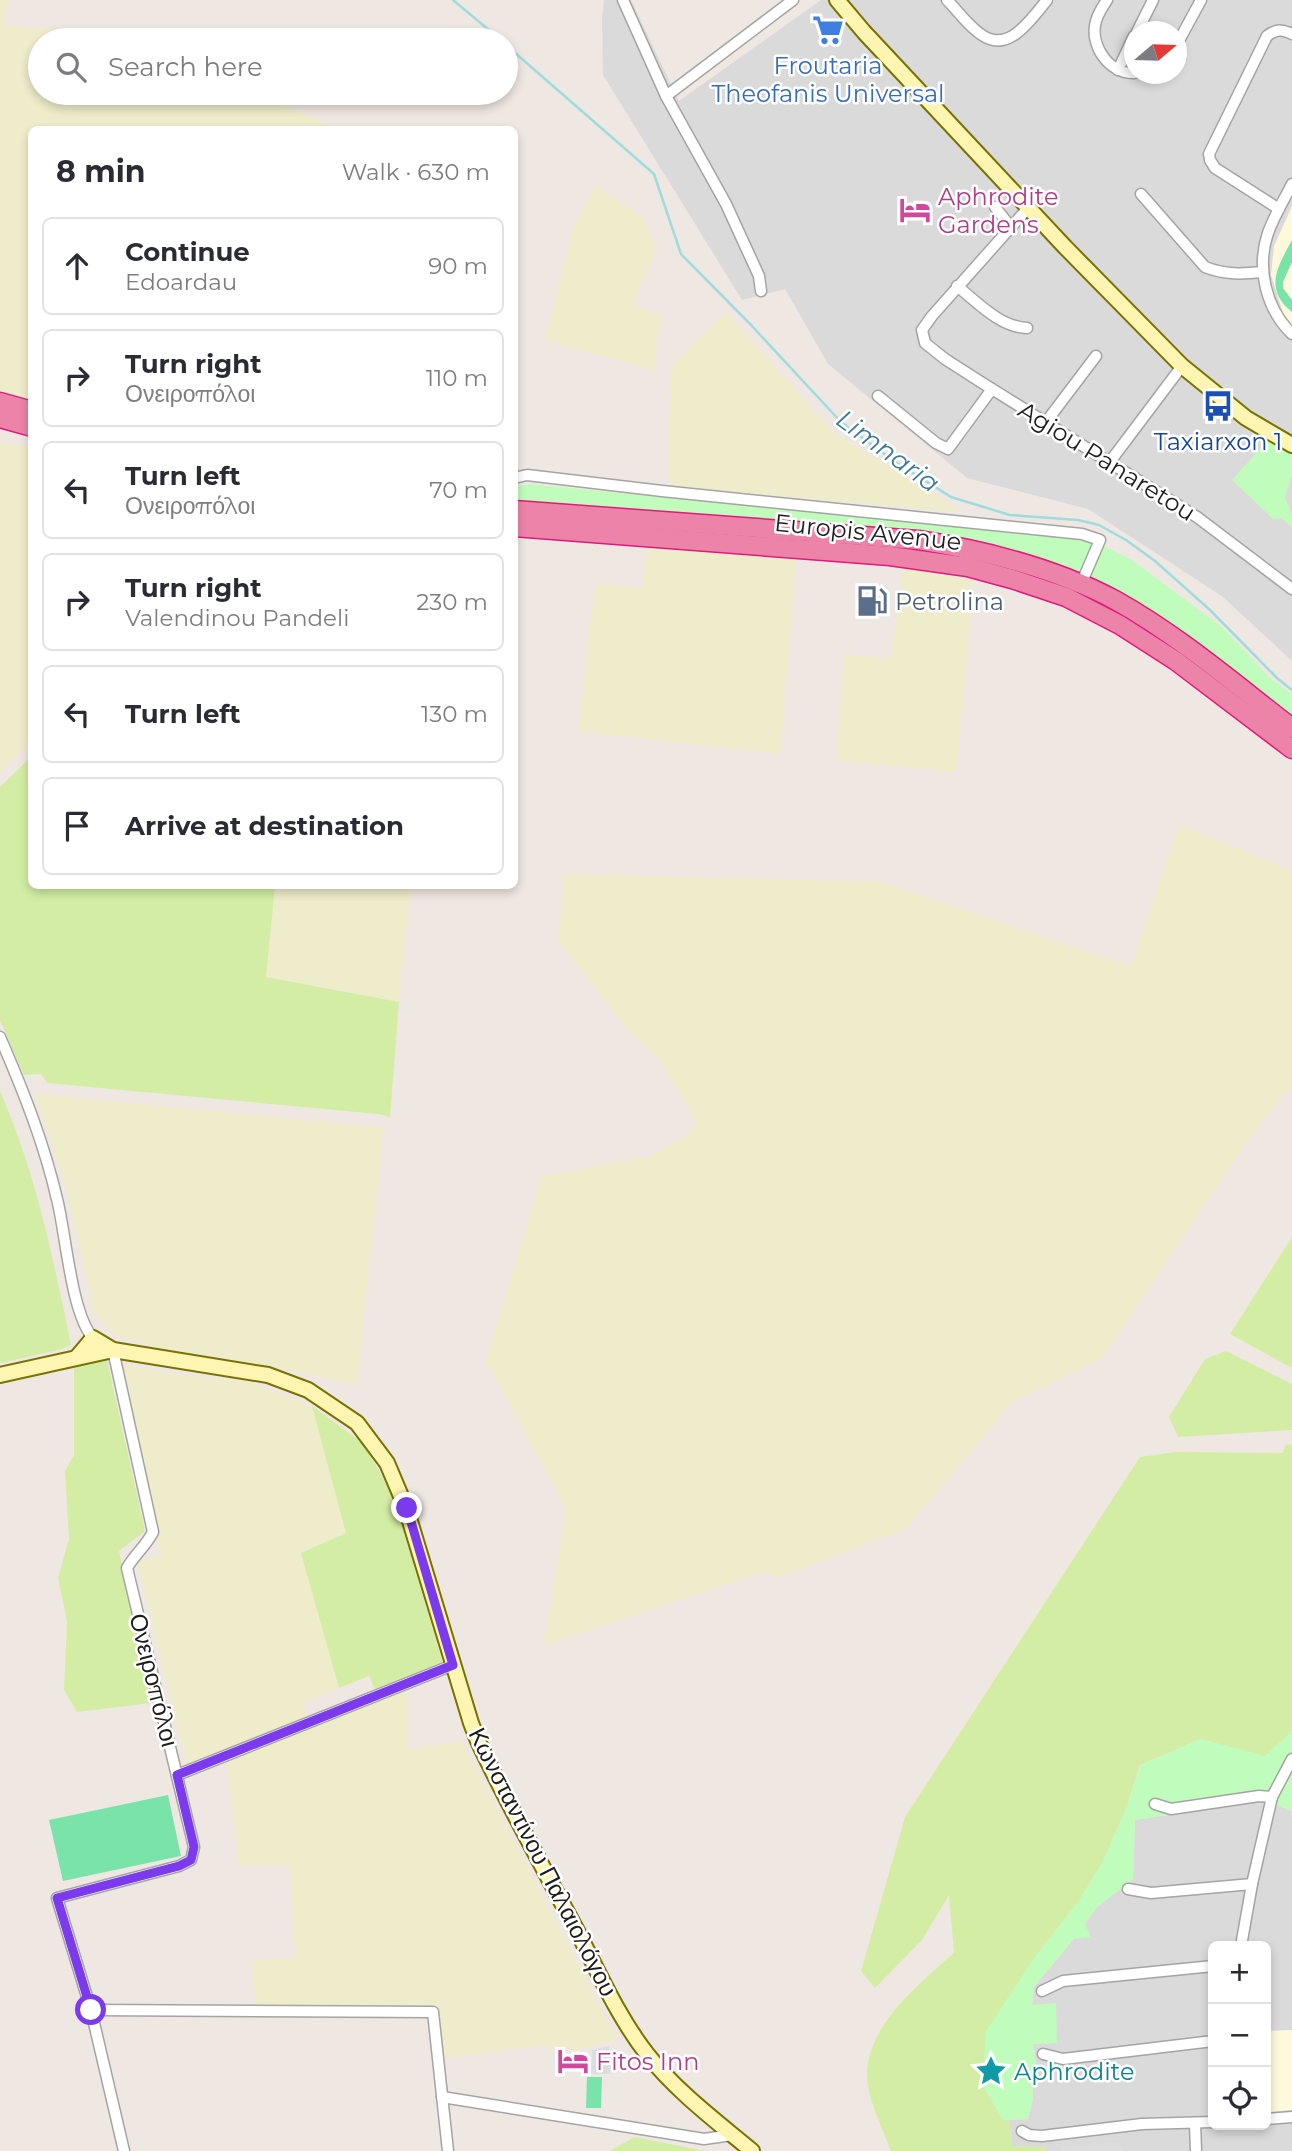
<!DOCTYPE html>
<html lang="en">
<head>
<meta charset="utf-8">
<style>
  body { margin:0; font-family:Montserrat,sans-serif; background:#f7f7f7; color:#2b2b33 }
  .controls { position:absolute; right:21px; bottom:21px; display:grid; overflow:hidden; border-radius:10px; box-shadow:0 4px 10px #0003 }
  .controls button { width:63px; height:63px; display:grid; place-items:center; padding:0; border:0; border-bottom:2px solid #e1e1e2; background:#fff; color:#2b2b33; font:35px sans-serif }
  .compass { position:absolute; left:1124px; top:21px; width:63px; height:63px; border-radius:50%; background:#fff; box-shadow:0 4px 10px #0003; rotate:71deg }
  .stop { position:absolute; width:21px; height:21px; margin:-16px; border:5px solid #7c3aed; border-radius:50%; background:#fff }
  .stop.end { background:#7c3aed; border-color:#fff; box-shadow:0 2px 7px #0008 }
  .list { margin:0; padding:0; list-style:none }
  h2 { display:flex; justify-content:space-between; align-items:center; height:91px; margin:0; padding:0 28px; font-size:30px }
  h2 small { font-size:23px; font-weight:400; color:#7c7c81 }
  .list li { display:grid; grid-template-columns:46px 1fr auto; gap:21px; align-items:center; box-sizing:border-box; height:98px; margin:0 14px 14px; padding:0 14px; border:2px solid #e1e1e2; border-radius:10px }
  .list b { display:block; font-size:26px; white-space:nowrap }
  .list p { margin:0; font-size:23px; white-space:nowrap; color:#7c7c81 }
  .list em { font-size:23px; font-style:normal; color:#7c7c81 }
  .icon { flex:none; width:38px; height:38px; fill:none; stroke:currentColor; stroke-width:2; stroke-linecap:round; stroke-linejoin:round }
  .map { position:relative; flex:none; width:1292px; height:2151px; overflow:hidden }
  .search { position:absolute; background:#fff; box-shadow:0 4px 10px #0003; left:28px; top:28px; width:490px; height:77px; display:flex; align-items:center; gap:18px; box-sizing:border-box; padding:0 24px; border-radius:38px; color:#7c7c81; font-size:26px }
  .panel { position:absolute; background:#fff; box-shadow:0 4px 10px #0003; left:28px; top:126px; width:490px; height:763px; border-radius:10px }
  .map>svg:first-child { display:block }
  .residential { fill:#dbdada; fill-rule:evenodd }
  .education { fill:#fff9db }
  .farmland { fill:#efeccb }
  .grass { fill:#d3eda4 }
  .park { fill:#c0fcbb }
  .pitch { fill:#7ae3aa }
  .parking { fill:#ddd }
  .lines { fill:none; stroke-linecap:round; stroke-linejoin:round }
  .stream { stroke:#9fdbdf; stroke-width:2.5 }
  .street-casing { stroke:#a4a4a4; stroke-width:13 }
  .secondary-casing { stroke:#787200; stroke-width:18 }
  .highway-casing { stroke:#e2197e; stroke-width:21 }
  .street { stroke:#fff; stroke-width:10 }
  .secondary { stroke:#fdf5b1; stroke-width:14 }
  .highway { stroke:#eb84a8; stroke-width:18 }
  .route { stroke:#7c3aed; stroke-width:9 }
  .labels { text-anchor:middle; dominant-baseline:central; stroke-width:5; stroke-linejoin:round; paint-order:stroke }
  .shop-label { font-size:24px; fill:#366cbe; stroke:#fff }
  .hotel-label { font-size:24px; fill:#b23c85; stroke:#fff; text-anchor:start }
  .transit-label { font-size:24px; fill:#164399; stroke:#fff }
  .street-label { font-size:24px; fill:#1d1d1d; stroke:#fff }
  .service-label { font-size:24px; fill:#4e5e75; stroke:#fff; text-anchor:start }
  .culture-label { font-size:24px; fill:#0d838f; stroke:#fff; text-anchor:start }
  .water-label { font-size:26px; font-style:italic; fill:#3c7a9a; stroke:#fff }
</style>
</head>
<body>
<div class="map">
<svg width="1292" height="2151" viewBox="0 0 1292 2151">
  <rect width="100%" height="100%" fill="#efe8e2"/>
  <g class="residential">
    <path d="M604,0h27l48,101 142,-101h471v661l-69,-64 -135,-88 -121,-31 -139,-114 -43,-75 -43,11 -139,-225 -1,-56zM1134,32h42v42h-42z"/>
    <path d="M1264,1800l28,11v340h-247v-4h-33l-3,-27 19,-1 5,-21 -2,-29 5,-3 -3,-22 24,-1 -25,-38 2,-18 62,-79 37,-29 2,-59zM1213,1946h53v179h-53z"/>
  </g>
  <g class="education">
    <path d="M1292,206v120l-9,-13 -12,-38 3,-29z"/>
    <path d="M1292,2030v80l-26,2v-81z"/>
  </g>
  <g class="farmland">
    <path d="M0,0h8l-4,26 131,7 13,7h-108v53h216l83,36 -307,1 -1,272 -31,-8z"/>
    <path d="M595,186l47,31 15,31 -24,56 27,12 -5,55 -110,-31 28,-113z"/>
    <path d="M726,312l109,122 129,78 -295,-25 2,-120z"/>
    <path d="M0,442l32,5 -1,282 -5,18 -26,25z"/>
    <path d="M647,547l149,11 -15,196 -203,-23 17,-147 47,4z"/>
    <path d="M903,568l70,11 -16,193 -121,-12 8,-105 47,3z"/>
    <path d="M1179,825l113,45v215l-42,52 -147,220 -91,45 -106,127 -128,49 -14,-6 -220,74 22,-138 -80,-147 55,-184 109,-21 36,-20 11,-14 -38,-63 -29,-26 -72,-92 6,-67 317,8 250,84z"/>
    <path d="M275,886h136l-12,116 -133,-25z"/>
    <path d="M35,1094l349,34 -27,257 -83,-18 -92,-11 -69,-22 -18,-20 -28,-124z"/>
    <path d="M117,1363l43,9 89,10 63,24 34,127 -45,20 38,135 -35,15 5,24 98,-40 1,62 54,-8 155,298 -38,11 -39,-4 -101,13 -6,-48 -177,-5 -4,-45 43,-3 -5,-93 -51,1 -13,-116 -39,15 -50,-203 24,-7z"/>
  </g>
  <g class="grass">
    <path d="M31,757l1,129h243l-9,91 133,25 -9,115 -12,-3 -331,-31 -6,-9 -17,1 -24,-55v-233z"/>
    <path d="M0,1091c36,82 53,167 71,254l-13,5 -58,13z"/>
    <path d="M1292,1237v131l-62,-34z"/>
    <path d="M1226,1351l66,33v46l-114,7 -9,-20 36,-58z"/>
    <path d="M107,1360l38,171 -26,20 33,152 -75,9 -13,-22 3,-69 -9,-43 11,-39 -4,-68 9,-16v-87z"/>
    <path d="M312,1406l52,38 29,52 50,168 -68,25 -6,-13 -30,12 -38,-135 45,-20z"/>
    <path d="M1292,1444v287l-27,26 -64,-18 -61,26 -14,44 -23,52 -24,40 -44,56 -32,163h6l3,26 34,1 -1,4h-154c-8,-22 -25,-55 -24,-78 1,-48 53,-90 87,-120l-5,-58 -27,45 -47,48 -14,-17 44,-154 235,-360 35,-5 107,1 4,-8z"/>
    <path d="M635,2137l70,14h1h-97z"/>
  </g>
  <g class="park">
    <path d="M1269,439l23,15v21l-7,23 7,16v13l-11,-9 -8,1 -41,-39z"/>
    <path d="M529,484l487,48 68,4 48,24 90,67 49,52 21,15v26l-185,-130 -158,-47 -434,-40 -1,-16z"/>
    <path d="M1292,1731v80l-28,-11 -129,20 -2,59 -37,29 -11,16 6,13 -17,2 -40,48 -2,18 24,-2 1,40 -24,1 3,22 -5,3 2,29 -5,21 -25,1 -21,-35 4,-54 49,-74 44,-56 24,-40 23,-52 15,-44 60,-26 64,17z"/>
  </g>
  <g class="pitch">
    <path d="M1292,240v22l-9,20v6l9,12v12c-29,-23 -14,-46 0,-72z"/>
    <path d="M168,1795l13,61 -118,25 -14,-61z"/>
    <path d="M587,2077h15l-1,31h-15z"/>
  </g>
  <g class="parking">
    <path d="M609,2046l1,28h-19l1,-24z"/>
    <path d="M1119,2142l6,9h-62l-3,-4z"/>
  </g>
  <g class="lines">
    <g class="stream">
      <path d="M453,0l48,40"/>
      <path d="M506,45l148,129 27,80 70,71 90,97 53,39 57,36 59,18 68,5 21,5 27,15 29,21 55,49 67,68 15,12"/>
    </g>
    <defs>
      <g id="street">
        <path d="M623,0l43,96 60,108 33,72 2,15"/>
        <path d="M947,0c11,11 22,27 35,35 27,19 50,-17 65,-35"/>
        <path d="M1107,0c-4,6 -9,14 -11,21 -7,24 13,53 38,52"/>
        <path d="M1137,32l16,-32"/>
        <path d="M1176,46l25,-46"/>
        <path d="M1118,70l16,-34"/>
        <path d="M666,96l127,-96"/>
        <path d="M1292,184c-8,16 -18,32 -24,49 -12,35 -2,76 24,101"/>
        <path d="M1141,194l64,73c20,8 37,7 58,5"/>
        <path d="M995,207l15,19"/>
        <path d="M1028,208l-96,108 -10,14 3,13 20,16 39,25 213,133 95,72"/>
        <path d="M1279,209l-64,-41 -5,-8 -1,-6 58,-118c9,-7 15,-7 25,-2"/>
        <path d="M957,286c20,16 43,41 70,42"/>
        <path d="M878,396l58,47 12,6 44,-60"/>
        <path d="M1046,422l50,-66"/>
        <path d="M1109,463l73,-97"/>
        <path d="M514,478l13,-3 135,16 420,43 18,6 -19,44"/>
        <path d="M0,1037c23,53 44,106 57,162 9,35 14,114 36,139"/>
        <path d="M113,1350l40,182c-7,14 -19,23 -26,36l67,279 -3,13 -12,6 -122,32 34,112 33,141"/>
        <path d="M177,1775l276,-110"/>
        <path d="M1155,1804l16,5 88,-13 13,1"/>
        <path d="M1128,1889l23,4 101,-9"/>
        <path d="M1241,1946l11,-62 20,-87 20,-38"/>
        <path d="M1042,1991l21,-10 150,-15"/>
        <path d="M91,2010l342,2 15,139"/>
        <path d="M1043,2054l20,5 150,-18"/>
        <path d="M442,2097l262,42 28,-4"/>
        <path d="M1266,2119l26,-2"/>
        <path d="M1195,2123l1,28"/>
        <path d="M1022,2131l7,4 13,1 100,-12 71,-2"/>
      </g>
      <g id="secondary">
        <path d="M837,0l27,32 201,215 117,119 64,52 46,27"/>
        <path d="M77,1357l16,-19 20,12 155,25 40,15 49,33 30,40 19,45 65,215 7,18c30,64 65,126 98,188 22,42 42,88 71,125 29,37 69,67 105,97"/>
        <path d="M0,1375l113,-25"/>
      </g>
      <g id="highway">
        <path d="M0,402l32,9"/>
        <path d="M0,418l32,9"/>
        <path d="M514,510l404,30c65,10 139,29 197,60 63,35 120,84 177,128"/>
        <path d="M514,527l376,29 78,11 44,12 54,18 54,28 56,36 116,88"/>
      </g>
    </defs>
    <use href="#street" class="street-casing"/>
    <use href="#secondary" class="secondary-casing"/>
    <use href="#highway" class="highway-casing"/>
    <use href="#street" class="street"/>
    <use href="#secondary" class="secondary"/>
    <use href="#highway" class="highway"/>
  </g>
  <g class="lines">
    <path class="route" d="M91,2010l-34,-112 122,-32 12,-6 3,-13 -17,-72 276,-110 -46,-157"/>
  </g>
  <defs>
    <symbol id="supermarket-bare" viewBox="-9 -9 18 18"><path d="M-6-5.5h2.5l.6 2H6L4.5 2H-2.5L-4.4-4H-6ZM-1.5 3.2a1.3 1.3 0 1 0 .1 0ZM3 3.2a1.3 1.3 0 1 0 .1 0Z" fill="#3f7fe0" stroke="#fff" stroke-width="2.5" paint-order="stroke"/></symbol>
    <symbol id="hotel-bare" viewBox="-9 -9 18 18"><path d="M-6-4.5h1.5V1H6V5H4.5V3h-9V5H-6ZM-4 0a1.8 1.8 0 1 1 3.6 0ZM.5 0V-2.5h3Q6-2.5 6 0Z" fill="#d1479c" stroke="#fff" stroke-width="2.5" paint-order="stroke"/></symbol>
    <symbol id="bus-bare" viewBox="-9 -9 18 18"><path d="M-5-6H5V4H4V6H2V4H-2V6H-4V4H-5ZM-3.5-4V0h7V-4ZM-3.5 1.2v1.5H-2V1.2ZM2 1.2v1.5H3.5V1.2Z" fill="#1a4fb4" stroke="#fff" stroke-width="2.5" paint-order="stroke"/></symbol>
    <symbol id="fuel-bare" viewBox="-9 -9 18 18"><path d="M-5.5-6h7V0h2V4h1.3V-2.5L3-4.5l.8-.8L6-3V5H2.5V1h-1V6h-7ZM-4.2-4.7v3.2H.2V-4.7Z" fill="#5c6f8a" stroke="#fff" stroke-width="2.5" paint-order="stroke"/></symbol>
    <symbol id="sight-bare" viewBox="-9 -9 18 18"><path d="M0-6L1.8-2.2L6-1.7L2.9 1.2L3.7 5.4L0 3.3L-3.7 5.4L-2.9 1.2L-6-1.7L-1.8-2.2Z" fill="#0f9aa8" stroke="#fff" stroke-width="2.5" paint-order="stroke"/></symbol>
  </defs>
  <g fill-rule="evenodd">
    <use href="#supermarket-bare" x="806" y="8" width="44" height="44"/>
    <use href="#hotel-bare" x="893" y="188" width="44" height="44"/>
    <use href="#bus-bare" x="1196" y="384" width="44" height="44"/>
    <use href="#fuel-bare" x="850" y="579" width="44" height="44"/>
    <use href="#hotel-bare" x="551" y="2039" width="44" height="44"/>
    <use href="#sight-bare" x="969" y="2049" width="44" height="44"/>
  </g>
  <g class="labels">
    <g class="shop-label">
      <text x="828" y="65">Froutaria<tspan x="828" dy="28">Theofanis Universal</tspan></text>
    </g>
    <g class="hotel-label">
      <text x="938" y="196">Aphrodite<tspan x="938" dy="28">Gardens</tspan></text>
      <text x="596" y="2061">Fitos Inn</text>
    </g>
    <g class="transit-label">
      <text x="1218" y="441">Taxiarxon 1</text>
    </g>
    <g class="street-label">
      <text transform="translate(1107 461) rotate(32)">Agiou Panaretou</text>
      <text transform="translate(868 532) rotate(6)">Europis Avenue</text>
      <text transform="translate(154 1680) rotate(76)">Ονειροπόλοι</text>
      <text transform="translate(543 1862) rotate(63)">Κωνσταντίνου Παλαιολόγου</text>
    </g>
    <g class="service-label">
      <text x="895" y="601">Petrolina</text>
    </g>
    <g class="culture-label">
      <text x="1014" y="2071">Aphrodite</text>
    </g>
    <g class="water-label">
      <text transform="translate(888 451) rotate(36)">Limnaria</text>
    </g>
  </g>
</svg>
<div class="controls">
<button>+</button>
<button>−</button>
<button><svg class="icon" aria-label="locate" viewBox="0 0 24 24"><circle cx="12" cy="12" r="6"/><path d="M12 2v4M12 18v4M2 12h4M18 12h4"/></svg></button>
</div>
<svg class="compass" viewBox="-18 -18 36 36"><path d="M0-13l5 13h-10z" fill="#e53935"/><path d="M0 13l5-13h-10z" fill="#7c7c81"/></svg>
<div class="stop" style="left:91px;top:2010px"></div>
<div class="stop end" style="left:407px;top:1508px"></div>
<div class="search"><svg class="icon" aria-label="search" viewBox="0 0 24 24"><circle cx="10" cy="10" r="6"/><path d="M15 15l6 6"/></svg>Search here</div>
<section class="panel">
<h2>8 min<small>Walk · 630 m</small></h2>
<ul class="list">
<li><svg class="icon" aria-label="ahead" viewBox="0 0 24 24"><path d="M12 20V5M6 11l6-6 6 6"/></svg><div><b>Continue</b><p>Edoardau</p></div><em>90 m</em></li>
<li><svg class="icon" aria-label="right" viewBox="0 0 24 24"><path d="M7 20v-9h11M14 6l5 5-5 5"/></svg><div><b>Turn right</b><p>Ονειροπόλοι</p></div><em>110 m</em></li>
<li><svg class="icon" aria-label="left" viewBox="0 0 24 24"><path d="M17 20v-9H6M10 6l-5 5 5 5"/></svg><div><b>Turn left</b><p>Ονειροπόλοι</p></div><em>70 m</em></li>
<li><svg class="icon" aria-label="right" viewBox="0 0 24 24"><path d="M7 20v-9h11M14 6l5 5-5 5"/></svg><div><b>Turn right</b><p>Valendinou Pandeli</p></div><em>230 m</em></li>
<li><svg class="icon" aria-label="left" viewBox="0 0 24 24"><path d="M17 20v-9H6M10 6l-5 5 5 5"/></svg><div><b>Turn left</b></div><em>130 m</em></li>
<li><svg class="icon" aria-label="arrive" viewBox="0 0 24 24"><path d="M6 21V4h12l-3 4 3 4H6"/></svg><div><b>Arrive at destination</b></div></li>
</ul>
</section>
</div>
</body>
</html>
